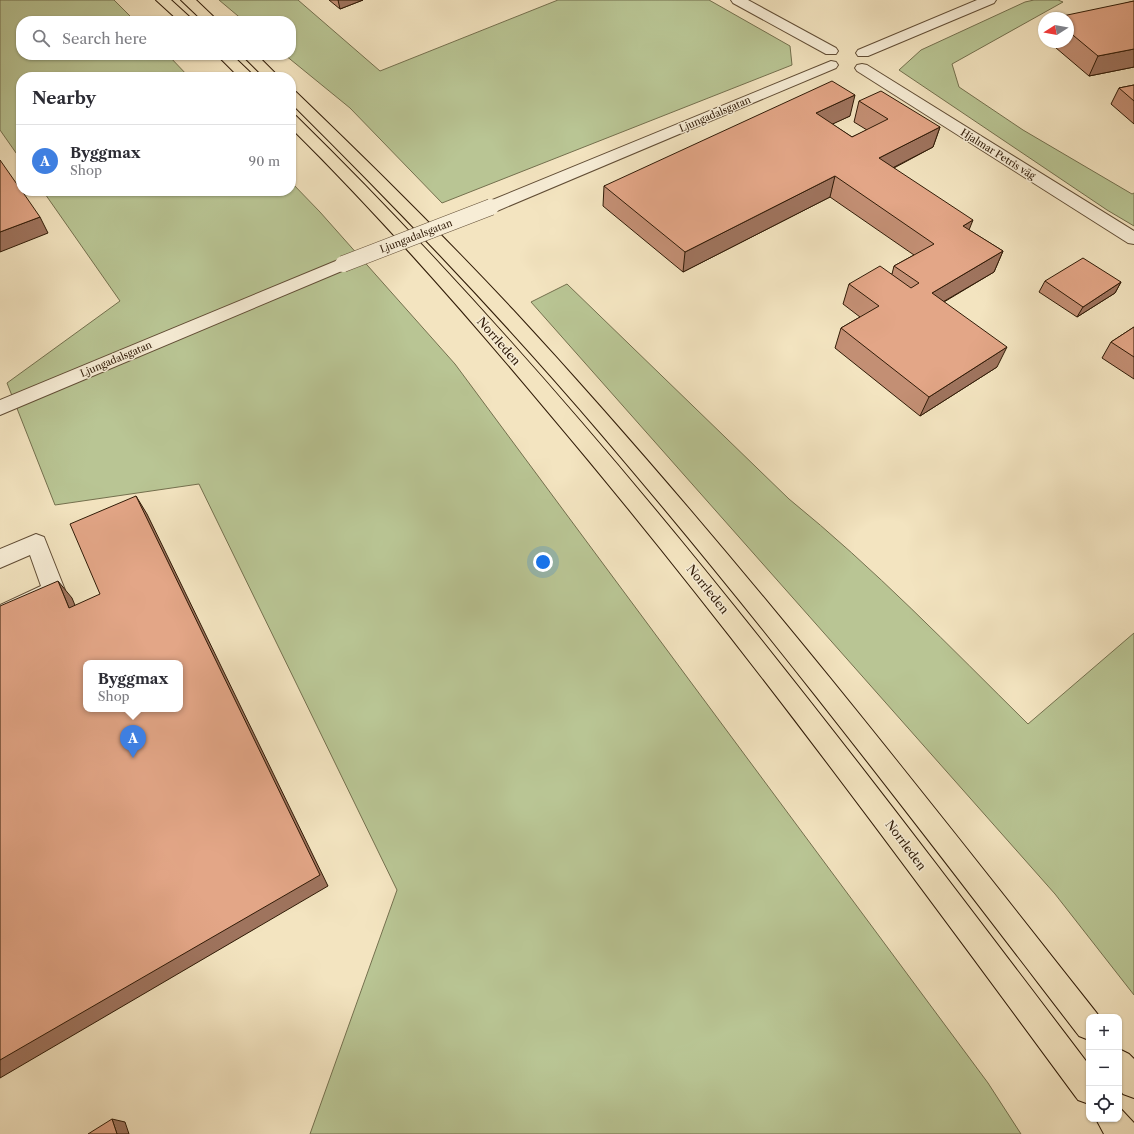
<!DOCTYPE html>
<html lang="en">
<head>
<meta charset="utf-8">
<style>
  body { margin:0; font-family:"Libre Caslon Text",serif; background:#f7f7f7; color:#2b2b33 }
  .controls { position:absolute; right:12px; bottom:12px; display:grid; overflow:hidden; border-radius:8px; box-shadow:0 1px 3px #0004 }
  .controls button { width:36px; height:36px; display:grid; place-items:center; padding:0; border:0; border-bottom:1px solid #e1e1e2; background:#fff; color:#2b2b33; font:20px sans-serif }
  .compass { position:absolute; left:1038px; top:12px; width:36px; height:36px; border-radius:50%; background:#fff; box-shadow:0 1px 3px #0004; rotate:259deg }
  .you { position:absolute; left:543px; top:562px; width:14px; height:14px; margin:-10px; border:3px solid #fff; border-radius:50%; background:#1a73e8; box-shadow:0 0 0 6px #1a73e833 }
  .badge { display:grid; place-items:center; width:26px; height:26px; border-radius:50%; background:#7c3aed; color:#fff; font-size:13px; font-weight:700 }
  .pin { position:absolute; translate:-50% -33px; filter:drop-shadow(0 1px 2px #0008) }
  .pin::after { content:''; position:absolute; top:21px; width:14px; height:12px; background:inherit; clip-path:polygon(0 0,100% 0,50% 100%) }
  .popup { position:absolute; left:83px; top:660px; width:100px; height:52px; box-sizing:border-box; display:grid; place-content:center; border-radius:8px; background:#fff; filter:drop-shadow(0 1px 3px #0005); font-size:13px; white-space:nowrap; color:#7c7c81 }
  .popup b { font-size:15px; color:#2b2b33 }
  .popup::after { content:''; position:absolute; left:50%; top:100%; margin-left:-8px; border:8px solid transparent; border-top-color:#fff }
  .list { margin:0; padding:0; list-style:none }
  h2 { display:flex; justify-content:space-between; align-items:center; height:52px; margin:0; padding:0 16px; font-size:17px }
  h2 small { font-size:13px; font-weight:400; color:#7c7c81 }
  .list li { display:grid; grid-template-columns:26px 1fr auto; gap:12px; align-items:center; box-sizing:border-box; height:72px; padding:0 16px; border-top:1px solid #e1e1e2 }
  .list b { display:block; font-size:15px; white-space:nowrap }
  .list p { margin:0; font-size:13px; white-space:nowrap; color:#7c7c81 }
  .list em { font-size:13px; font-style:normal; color:#7c7c81 }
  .icon { flex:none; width:22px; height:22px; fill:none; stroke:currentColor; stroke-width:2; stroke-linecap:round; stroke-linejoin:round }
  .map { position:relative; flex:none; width:1134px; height:1134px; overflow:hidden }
  .search { position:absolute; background:#fff; box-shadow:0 1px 3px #0004; left:16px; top:16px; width:280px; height:44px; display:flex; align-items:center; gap:10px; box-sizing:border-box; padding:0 14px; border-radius:16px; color:#7c7c81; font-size:15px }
  .panel { position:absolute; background:#fff; box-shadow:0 1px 3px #0004; left:16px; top:72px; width:280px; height:124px; border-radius:16px }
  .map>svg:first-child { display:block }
  .green { fill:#b9c594; stroke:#74704e }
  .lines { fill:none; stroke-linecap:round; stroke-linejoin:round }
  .minor-casing { stroke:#614d35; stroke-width:2 }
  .highway-casing { stroke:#301b07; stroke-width:2 }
  .minor { fill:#f7edd6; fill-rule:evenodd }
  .highway { fill:#f3e4c0; fill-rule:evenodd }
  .minor-bridge-casing { stroke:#614d35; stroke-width:17; stroke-linecap:butt }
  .minor-bridge { stroke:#f7edd6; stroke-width:16 }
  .wall { fill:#c38f74; stroke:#301b07 }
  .shaded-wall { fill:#9f745e; stroke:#301b07 }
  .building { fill:#e3a687; stroke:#301b07; fill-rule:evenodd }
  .labels { text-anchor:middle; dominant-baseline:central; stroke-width:3; stroke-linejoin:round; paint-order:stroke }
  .far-street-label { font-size:10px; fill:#301b07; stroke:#f7edd6 }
  .street-label { font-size:12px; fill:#301b07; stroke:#f7edd6 }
</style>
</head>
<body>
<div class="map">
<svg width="1134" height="1134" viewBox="0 0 1134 1134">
  <rect width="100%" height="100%" fill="#f3e4c0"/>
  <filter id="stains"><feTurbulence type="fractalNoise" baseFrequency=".005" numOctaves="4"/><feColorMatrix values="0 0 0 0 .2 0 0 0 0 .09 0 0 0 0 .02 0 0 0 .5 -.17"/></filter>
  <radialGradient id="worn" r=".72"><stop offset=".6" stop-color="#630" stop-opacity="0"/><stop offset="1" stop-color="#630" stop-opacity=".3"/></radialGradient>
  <g class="green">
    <path d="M0,0h114l21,21h-114v34h147l21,22h-168v83l-21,-30z"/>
    <path d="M219,0h79l82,71 178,-71h151l81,46 2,19 -350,138 -92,-95 -65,-53h6v-34h-47z"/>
    <path d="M1034,0h24l5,2 -111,62 7,23 64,43 109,64 2,-1v33l-27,-16 -208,-140 22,-20 104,-48z"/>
    <path d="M291,182l29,30 135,152 533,719 33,51h-711l87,-244 -198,-406 -144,21 -48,-122 113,-82 -77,-110h248z"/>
    <path d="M567,284l222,215c85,69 161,148 239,225l106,-91v362l-79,-101 -524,-592z"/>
  </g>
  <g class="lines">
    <defs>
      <g id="minor">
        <path d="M731,0h17l88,48 2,3 -2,3h-10l-93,-51z"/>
        <path d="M977,0h19l-2,3 -126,53h-10l-2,-3 2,-3z"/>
        <path d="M831,61l5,1 2,3 -2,3 -339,143 -6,1 -6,-1 -2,-4 2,-4z"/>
        <path d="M862,64l5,1 267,166v13l-6,-1 -271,-172 -2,-3 2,-3z"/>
        <path d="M343,258l6,2 3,4 -3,4 -349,147v-15z"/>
        <path d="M36,534l8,3 21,53 -3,7 -62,29v-21l41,-19 -11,-31 -30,13v-19z"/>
      </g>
      <g id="highway">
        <path d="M156,0h15l23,21h-15z"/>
        <path d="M181,0h15l22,21h-15z"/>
        <path d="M217,55h15l23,22h-16z"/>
        <path d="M242,55h15l22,22h-15z"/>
        <path d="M291,91l5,1c74,71 147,143 217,218 208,225 397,466 586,706l-10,1v23l-10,-4c-156,-203 -311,-407 -477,-601 -99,-116 -203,-225 -311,-332z"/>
        <path d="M291,114l5,2c295,289 544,621 793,949v39l-11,-4c-172,-233 -343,-467 -530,-688 -82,-98 -166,-194 -257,-284z"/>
        <path d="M1119,1049l10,5 5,5v39l-11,-4 -4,-6z"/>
        <path d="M1119,1107l15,16v11h-30l-8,-15h23z"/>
      </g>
    </defs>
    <use href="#minor" class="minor-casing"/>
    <use href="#highway" class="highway-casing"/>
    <use href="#minor" class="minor"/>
    <use href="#highway" class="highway"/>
    <defs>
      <path id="minor-bridge" d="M343,264l148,-57"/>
    </defs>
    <use href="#minor-bridge" class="minor-bridge-casing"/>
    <use href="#minor-bridge" class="minor-bridge"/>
  </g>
  <g class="wall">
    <path d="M329,0h34l-23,9z"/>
    <path d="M1134,1v66l-45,9 -40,-34h19v-24z"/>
    <path d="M1134,85v39l-23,-20 8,-16z"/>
    <path d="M859,101l81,26 -7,20 -39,21 75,62 34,21 -9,21 -50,30 53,65 -77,49 -85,-68 6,-20 19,-11 -17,-13 6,-20 43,-10 2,-8 20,-11 -84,-58 -147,75 -80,-66 1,-20 246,-70 -18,8 20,13 15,-7 -13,-8z"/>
    <path d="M1045,281l76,1 -6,11 -38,24 -38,-25z"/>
    <path d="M1134,327v52l-32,-21 9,-16z"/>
  </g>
  <g class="shaded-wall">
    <path d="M338,0h25l-23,9z"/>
    <path d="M1134,49v18l-45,9 9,-20z"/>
    <path d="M855,95l-5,21 -39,18 5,-21z"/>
    <path d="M940,127l-7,20 -60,31 6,-20z"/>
    <path d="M835,176l-5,21 -147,75 2,-20z"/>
    <path d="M40,217l8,16 -48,19v-20z"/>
    <path d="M973,220l-8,20 -2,-14z"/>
    <path d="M1003,251l-9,21 -70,41 8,-20z"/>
    <path d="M1121,282l-6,11 -38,24 6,-10z"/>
    <path d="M1007,347l-10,20 -77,49 9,-19z"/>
    <path d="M136,496l11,18 181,372 -328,192v-18z"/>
    <path d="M58,581l14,17 11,27 -14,-17z"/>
    <path d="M112,1119l13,3 4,12h-12z"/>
  </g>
  <g class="building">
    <path d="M1134,1v48l-36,7 -30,-25v-13h-15z"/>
    <path d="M832,81l23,14 -39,18 36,24 36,-18 -29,-18 22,-10 59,36 -61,31 94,62 -10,6 40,25 -71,42 75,54 -78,50 -88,-69 38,-22 -30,-22 31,-18 31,22 8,-5 -25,-17 40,-22 -99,-68 -150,76 -81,-66z"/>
    <path d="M1134,85v16l-15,-13z"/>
    <path d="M0,160l21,30v1h1l18,26 -40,15z"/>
    <path d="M1083,258l38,24 -38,25 -38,-26z"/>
    <path d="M1134,327v30l-23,-15z"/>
    <path d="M136,496l184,379 -320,185v-454l58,-25 11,27 31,-14 -30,-70zM86,663h94v46h-94z"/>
    <path d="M112,1119l5,15h-29z"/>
  </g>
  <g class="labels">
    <g class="far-street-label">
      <text transform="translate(715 114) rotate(-23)">Ljungadalsgatan</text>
      <text transform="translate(998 154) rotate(32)">Hjalmar Petris väg</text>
      <text transform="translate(416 236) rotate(-21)">Ljungadalsgatan</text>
      <text transform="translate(116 359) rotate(-23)">Ljungadalsgatan</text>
    </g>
    <g class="street-label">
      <text transform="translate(499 341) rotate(49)">Norrleden</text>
      <text transform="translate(708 589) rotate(51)">Norrleden</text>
      <text transform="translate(906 845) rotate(53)">Norrleden</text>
    </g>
  </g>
  <rect width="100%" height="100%" filter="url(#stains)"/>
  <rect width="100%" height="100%" fill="url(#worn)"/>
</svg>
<div class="controls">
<button>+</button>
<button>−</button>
<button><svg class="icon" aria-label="locate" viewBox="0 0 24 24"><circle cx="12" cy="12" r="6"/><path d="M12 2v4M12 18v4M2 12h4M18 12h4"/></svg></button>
</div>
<svg class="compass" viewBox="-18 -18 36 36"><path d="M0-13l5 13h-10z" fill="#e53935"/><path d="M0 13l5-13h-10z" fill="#7c7c81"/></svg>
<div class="you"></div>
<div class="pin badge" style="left:133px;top:758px;background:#3f7fe0">A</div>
<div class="popup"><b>Byggmax</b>Shop</div>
<div class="search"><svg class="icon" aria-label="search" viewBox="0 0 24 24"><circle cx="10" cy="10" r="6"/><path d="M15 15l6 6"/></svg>Search here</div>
<section class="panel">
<h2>Nearby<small></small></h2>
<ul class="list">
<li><span class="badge" style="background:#3f7fe0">A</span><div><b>Byggmax</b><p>Shop</p></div><em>90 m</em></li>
</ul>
</section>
</div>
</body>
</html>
